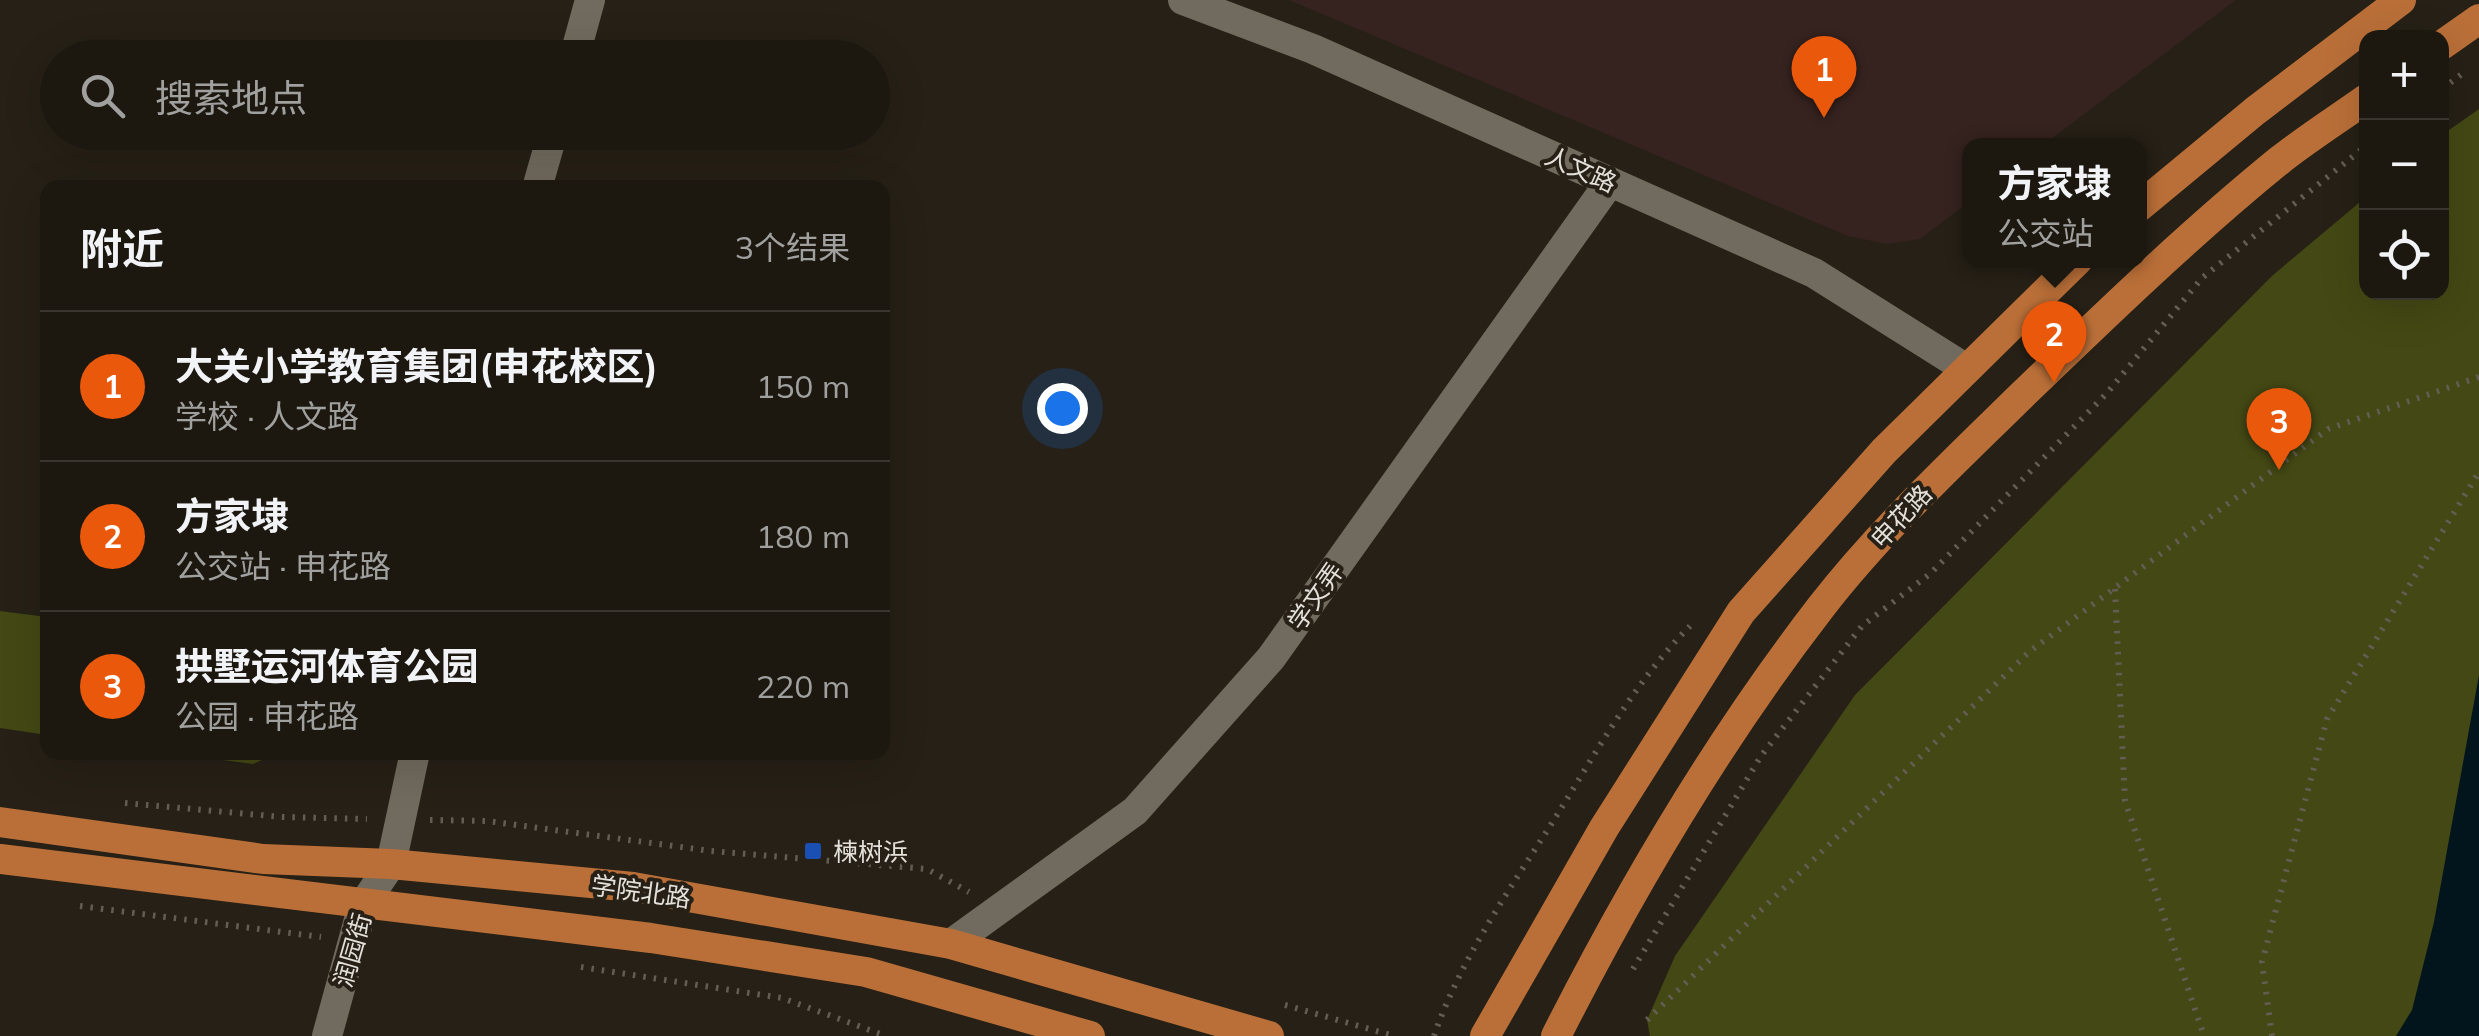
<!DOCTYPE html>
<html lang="zh">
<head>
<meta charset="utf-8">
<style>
  body { margin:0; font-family:Mulish,"Noto Sans SC",sans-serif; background:#29251e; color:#f1f3f6 }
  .controls { position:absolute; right:30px; top:30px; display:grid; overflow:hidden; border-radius:20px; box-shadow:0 10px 40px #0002 }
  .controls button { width:90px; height:90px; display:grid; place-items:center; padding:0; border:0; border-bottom:2px solid #3a3730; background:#1c1810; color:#f1f3f6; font:50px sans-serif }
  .you { position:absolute; left:1062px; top:408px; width:35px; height:35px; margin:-25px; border:8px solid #fff; border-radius:50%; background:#1a73e8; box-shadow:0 0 0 15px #1a73e833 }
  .badge { display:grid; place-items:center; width:65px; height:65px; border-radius:50%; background:#ea580c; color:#fff; font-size:32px; font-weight:700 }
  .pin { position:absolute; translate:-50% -82px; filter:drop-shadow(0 2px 5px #0008) }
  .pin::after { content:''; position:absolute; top:52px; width:35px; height:30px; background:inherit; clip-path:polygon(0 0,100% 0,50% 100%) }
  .popup { position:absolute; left:1962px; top:138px; width:185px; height:130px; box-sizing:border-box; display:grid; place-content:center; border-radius:20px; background:#1c1810; filter:drop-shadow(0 2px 8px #0005); font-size:32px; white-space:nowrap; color:#a0a09f }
  .popup b { font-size:38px; color:#f1f3f6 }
  .popup::after { content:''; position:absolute; left:50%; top:100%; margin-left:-20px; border:20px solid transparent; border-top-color:#1c1810 }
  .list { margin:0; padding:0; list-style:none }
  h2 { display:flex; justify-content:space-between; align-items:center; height:130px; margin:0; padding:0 40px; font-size:42px }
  h2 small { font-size:32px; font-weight:400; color:#a0a09f }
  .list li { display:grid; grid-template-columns:65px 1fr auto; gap:30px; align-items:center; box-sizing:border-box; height:150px; padding:0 40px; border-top:2px solid #3a3730 }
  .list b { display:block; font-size:38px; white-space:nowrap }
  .list p { margin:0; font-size:32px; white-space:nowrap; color:#a0a09f }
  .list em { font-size:32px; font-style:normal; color:#a0a09f }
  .icon { flex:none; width:55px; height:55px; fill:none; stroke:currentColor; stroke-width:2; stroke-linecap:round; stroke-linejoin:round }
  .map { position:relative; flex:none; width:2479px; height:1036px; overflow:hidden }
  .search { position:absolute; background:#1c1810; box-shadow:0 10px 40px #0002; left:40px; top:40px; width:850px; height:110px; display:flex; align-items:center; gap:25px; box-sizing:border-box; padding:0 35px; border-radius:55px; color:#a0a09f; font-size:38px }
  .panel { position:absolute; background:#1c1810; box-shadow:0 10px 40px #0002; left:40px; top:180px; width:850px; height:580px; border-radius:20px }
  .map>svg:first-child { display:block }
  .education { fill:#36231f }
  .green { fill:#444814 }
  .water { fill:#03151c }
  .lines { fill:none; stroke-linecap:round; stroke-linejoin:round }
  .path { stroke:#635d54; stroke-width:6; stroke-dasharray:2.5 8; stroke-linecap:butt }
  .minor { stroke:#716a5e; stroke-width:30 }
  .major { stroke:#ba6f38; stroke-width:30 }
  .transit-dot { fill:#1a4fb4; stroke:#262016; stroke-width:4 }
  .labels { text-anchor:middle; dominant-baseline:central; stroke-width:8; stroke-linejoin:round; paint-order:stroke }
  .street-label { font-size:25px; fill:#e4e0da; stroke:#262016 }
  .poi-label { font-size:25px; fill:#e4e0da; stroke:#262016; text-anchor:start }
</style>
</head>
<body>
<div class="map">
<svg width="2479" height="1036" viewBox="0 0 2479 1036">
  <rect width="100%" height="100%" fill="#262016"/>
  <path class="education" d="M1289,0h947l-193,145h-74v57l-49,37 -33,5 -39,-8z"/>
  <g class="green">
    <path d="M2479,109v927h-829l-3,-16 28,-64 180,-261 418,-420 93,-78v95h76v-157z"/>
    <path d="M0,611l47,6v118l-47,-7z"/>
    <path d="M171,753l107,-1v1l-25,11z"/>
  </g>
  <path class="water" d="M2479,675v361h-83l16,-26 22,-88z"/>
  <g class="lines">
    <g class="path">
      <path d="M2442,89l20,-15"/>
      <path d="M2115,589l10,212 79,235"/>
      <path d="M125,803l157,14 85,2"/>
      <path d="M430,820l57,1 224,30 216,18 42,23"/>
      <path d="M80,906l241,31"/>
      <path d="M581,967l201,31 104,38"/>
      <path d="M1633,969l128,-213 101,-130 69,-53 176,-180 95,-115 164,-132"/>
      <path d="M1285,1005l109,31"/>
      <path d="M1647,1020l382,-368 299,-223 151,-52"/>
      <path d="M1434,1036c27,-79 79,-151 123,-221 40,-64 79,-135 133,-189"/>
      <path d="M2272,1036l-10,-74 65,-243 152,-247"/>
    </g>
    <g class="minor">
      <path d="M1183,0l130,49 501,224 151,95"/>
      <path d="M574,58l16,-58"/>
      <path d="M537,188l16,-56"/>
      <path d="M951,944l184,-133 136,-153 339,-476"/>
      <path d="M327,1036l36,-131 28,-41 24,-112"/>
    </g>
    <g class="major">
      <path d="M2442,45l37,-26"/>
      <path d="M2139,207l116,-96 146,-111"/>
      <path d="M0,822l263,37 128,5 242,23 318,57 318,92"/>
      <path d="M0,859l651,79 215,34 224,64"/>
      <path d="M1485,1036l119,-208 137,-216 143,-161 194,-191"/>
      <path d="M1556,1036c76,-150 162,-296 265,-429 59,-76 129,-141 197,-208 85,-82 171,-165 262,-239 28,-22 58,-41 86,-61"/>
    </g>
  </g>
  <rect class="transit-dot" x="803" y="841" width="20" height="20" rx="5"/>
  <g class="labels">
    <g class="street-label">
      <text transform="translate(1581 169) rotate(24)">人文路</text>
      <text transform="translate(1901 516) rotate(-47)">申花路</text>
      <text transform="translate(1315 596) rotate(-55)">学文弄</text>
      <text transform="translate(641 891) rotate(8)">学院北路</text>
      <text transform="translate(352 950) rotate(-74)">润园街</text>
    </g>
    <g class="poi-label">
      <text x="833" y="851">楝树浜</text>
    </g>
  </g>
</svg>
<div class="controls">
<button>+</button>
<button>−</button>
<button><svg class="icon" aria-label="locate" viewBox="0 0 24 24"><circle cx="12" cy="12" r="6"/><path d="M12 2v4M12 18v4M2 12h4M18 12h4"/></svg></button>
</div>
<div class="you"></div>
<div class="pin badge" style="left:1824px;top:118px">1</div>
<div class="pin badge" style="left:2054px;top:383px">2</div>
<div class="popup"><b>方家埭</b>公交站</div>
<div class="pin badge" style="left:2279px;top:470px">3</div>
<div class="search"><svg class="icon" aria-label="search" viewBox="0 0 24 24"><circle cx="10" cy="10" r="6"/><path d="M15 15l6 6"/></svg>搜索地点</div>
<section class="panel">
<h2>附近<small>3个结果</small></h2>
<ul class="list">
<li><span class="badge">1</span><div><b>大关小学教育集团(申花校区)</b><p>学校 · 人文路</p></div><em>150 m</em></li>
<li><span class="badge">2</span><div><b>方家埭</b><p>公交站 · 申花路</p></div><em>180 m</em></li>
<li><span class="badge">3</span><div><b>拱墅运河体育公园</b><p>公园 · 申花路</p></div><em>220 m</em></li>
</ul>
</section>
</div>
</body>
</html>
